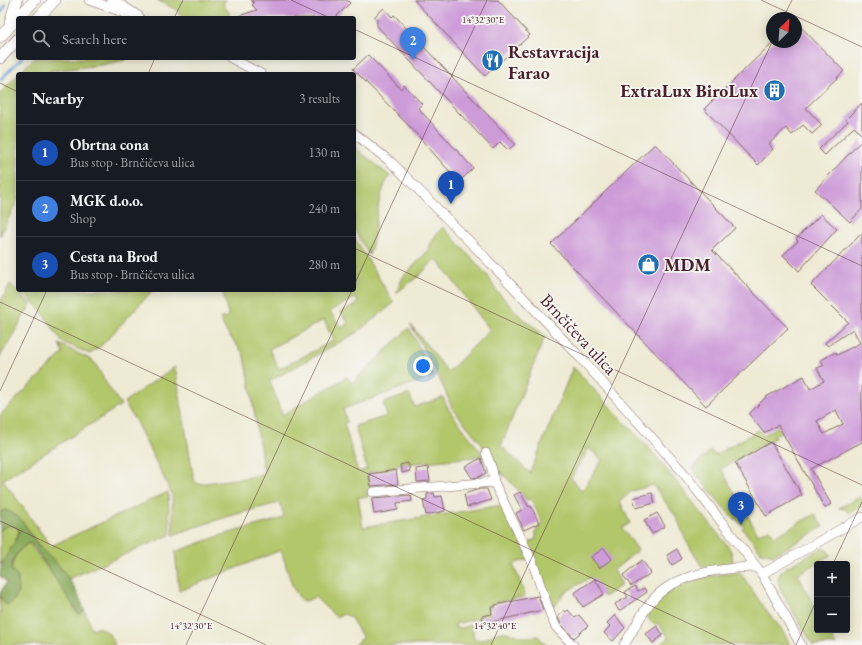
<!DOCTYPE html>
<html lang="en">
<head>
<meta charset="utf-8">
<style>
  body { margin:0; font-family:"EB Garamond",serif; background:#242831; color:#f1f3f6 }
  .controls { position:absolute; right:12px; bottom:12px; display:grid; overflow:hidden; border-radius:4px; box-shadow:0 2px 10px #0003 }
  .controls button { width:36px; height:36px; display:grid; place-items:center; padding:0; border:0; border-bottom:1px solid #363941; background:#171b24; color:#f1f3f6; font:20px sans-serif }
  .compass { position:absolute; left:766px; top:12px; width:36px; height:36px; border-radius:50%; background:#171b24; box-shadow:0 2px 10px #0003; rotate:25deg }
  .you { position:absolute; left:423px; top:366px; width:14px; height:14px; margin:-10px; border:3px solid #fff; border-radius:50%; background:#1a73e8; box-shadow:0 0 0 6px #1a73e833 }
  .badge { display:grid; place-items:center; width:26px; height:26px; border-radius:50%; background:#1f6fb2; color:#fff; font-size:13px; font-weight:700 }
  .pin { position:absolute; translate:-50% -33px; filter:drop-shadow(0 1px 2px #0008) }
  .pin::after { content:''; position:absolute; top:21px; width:14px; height:12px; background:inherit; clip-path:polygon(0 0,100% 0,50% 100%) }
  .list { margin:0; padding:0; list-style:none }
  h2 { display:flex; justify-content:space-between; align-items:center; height:52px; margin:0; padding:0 16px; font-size:17px }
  h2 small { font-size:13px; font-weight:400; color:#9ea1a6 }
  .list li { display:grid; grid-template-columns:26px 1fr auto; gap:12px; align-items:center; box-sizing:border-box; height:56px; padding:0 16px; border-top:1px solid #363941 }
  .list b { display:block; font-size:15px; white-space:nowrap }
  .list p { margin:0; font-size:13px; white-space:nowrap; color:#9ea1a6 }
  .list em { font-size:13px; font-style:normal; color:#9ea1a6 }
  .icon { flex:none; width:22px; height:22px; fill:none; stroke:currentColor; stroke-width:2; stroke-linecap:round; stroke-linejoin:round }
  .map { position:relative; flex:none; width:862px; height:645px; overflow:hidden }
  .search { position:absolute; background:#171b24; box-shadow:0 2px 10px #0003; left:16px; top:16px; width:340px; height:44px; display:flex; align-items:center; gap:10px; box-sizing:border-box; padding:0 14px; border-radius:4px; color:#9ea1a6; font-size:15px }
  .panel { position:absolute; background:#171b24; box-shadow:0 2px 10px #0003; left:16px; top:72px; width:340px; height:220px; border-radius:4px }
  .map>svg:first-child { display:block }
  .green { fill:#b2c66a; stroke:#7e724a; fill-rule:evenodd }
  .forest { fill:#8dab5e; stroke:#6c6544 }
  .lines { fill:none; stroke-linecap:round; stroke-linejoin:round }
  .stream { stroke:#66a0d5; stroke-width:2.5 }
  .building { fill:#cd9bd8; fill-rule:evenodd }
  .minor-casing { stroke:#836666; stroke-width:10 }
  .major-casing { stroke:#836666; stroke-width:12 }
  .minor { stroke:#fff; stroke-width:9 }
  .major { stroke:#fff; stroke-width:11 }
  .ticks { fill:none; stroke:#4a1f2b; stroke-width:1; stroke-opacity:0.45 }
  .labels { text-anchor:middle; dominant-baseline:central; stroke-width:3.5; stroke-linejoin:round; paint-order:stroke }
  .poi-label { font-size:18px; font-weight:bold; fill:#4a1f2b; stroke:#f6f6f2; text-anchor:start }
  .street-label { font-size:18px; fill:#4a1f2b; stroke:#f6f6f2 }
  .ticks-label { font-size:10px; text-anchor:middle; fill:#4a1f2b; stroke:#f6f6f2; stroke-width:3.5; stroke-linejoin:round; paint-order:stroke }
</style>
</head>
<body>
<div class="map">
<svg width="862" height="645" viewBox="0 0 862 645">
  <rect width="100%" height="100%" fill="#f6f6f2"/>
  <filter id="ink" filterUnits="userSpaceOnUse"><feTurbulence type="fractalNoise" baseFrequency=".025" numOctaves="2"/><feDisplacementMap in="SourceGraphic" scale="8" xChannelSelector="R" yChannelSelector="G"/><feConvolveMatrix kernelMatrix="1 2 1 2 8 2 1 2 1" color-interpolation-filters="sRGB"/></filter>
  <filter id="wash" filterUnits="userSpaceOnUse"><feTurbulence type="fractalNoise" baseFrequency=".012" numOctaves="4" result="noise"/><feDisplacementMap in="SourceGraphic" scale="16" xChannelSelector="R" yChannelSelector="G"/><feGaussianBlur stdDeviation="0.9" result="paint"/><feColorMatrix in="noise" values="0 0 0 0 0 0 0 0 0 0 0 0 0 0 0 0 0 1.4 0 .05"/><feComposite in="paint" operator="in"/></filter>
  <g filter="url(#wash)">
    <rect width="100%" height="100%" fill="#eeead4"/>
    <g class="green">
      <path d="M157,0h69l-3,4 7,10 -4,4h-43l-6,-8z"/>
      <path d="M34,58h93l-1,2 -25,5 -51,6v3h-32v125l-18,37v-143z"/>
      <path d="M354,147l36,29c-16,23 -12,54 -21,79l-15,-26z"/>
      <path d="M443,227l45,49 7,13 23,25 27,22 -44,110 29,27 43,-106 83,89 70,88 5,7 2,10c-8,7 -21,9 -31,6l-17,-28 -8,-21 -24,-33 -21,6 -12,10 10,22 -8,5 16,22 -24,20 8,15 -18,12 -13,-20 -27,16 -8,12h-6l-23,-61 9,-5v-7l6,-10 -11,-23 -4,1 -22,-24 -10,-7 -14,-26 -29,-35 -9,-22 -32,-61 37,47 42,-42 -51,-68 -4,-3 -15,16 -24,18 7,-16 22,-23 12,-21zM589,448l13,12 -20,31 -11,-13z"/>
      <path d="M354,237l40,66 -38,30 -86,48 12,34 65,-38 5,6 57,-55 25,48 -91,33 4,13 -3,1 14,49 9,-3 -12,-43 32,-10 -4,-13 26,-9 6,13 28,-10 6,13 35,46 -88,9 -2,3 -27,5 4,17 -4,1 1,6h-10l5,30 140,-22 26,54 -16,5 12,30 -2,3 -29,6 -6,8 5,4 -38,9v4h8l9,-4 2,15 9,1 16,-8h7l18,5 14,-1 8,9h-192l9,-7 -12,-20 -6,-4 -9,3 -21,-20 -9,4 -5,-1 -8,-12 -12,-38 -102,41 -4,-39 44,-16 61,-17 4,-3 -4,-13c-36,8 -71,19 -107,32l-1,-41 -36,-72 -12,-20 51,-35 19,113 4,4 53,-7 13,-4 -16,-100 -5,-20 -15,-19 -7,-12v-4h5l2,-4 -6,-24h132zM355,298l4,5 -18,9 7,11 -7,5 -11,-17zM324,320l9,21 -54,28 -10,-20z"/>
      <path d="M10,284l21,20 -31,53v-54z"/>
      <path d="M21,290h132l-50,54 -13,10 -28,-12 -19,-29z"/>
      <path d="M59,344l31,15 5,4 11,20 15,22 -118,75 48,66 117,-54 2,43 -102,44c-9,-14 -20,-23 -30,-35 -13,-15 -13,-28 -34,-34l-4,3v-98l63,-62z"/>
      <path d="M787,421l2,6 -15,9 1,2 -54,31 37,65 12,-5 4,8 41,-23 8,13 -49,28 -13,-3 -19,-24 2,-2 -14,-11 -37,-45 2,-6 16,-13 4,4 44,-25 4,6z"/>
      <path d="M862,496v10l-13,7 -4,-4 -6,-1z"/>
      <path d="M10,525l6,2 3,4 -2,8 -17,26v-34l3,-4z"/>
      <path d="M29,543l41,56 6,13 6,1 2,-4 8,20c13,-5 18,6 23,16h-115v-51l1,4 10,5c9,-8 8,-14 7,-26 -2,-2 -5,-4 -6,-7 -2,-10 10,-24 17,-27z"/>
      <path d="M822,548l5,2 4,5 -34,19 20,36v20h11l8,15h-23l-32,-54 -3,-11 1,-5 6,-7z"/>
      <path d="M740,572l27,40 13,15 11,18h-131l9,-7 -11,-15 -4,2 -8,-9c22,-36 56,-39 94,-44z"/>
    </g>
    <path class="forest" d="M4,510c21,6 21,19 33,34 6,6 13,11 18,17 13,14 22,30 29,48l-2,4 -3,1 -45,-67 -5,-4c-7,3 -20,17 -17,27 1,3 4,5 6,7l1,16 -8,10 -5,2 -5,-7 -1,-5 7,-11 -7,-6c0,-20 15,-27 19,-45l-3,-4c-7,-2 -11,-2 -16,4v-18z"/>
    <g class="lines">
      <g class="stream">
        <path d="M0,14l6,-9"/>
        <path d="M74,17l10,1"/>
        <path d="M0,80l22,-22"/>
      </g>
    </g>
    <g id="blocks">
      <g class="building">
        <path d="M251,0h96l3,3 -15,15h-97v-2l19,-6 -5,-5 2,-2z"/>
        <path d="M414,0h84l32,35 -45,41z"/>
        <path d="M384,8l8,9 2,-2 121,129 -7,6 -8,-8 -7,7 -116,-123v-7l-3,-2z"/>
        <path d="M796,22l48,49 -38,37 16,17 -10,9 -9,-9 -11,10 -6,-7 -17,16 4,5 -15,16 -54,-56 69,-67h23z"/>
        <path d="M368,55l33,34 3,-4 18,19 -4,4 55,60 -14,14 -47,-53 -59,-60z"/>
        <path d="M862,103v32l-8,-8 -29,28 -6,-6 29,-28 -2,-2z"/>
        <path d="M862,140v69l-12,13 -35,-32z"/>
        <path d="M655,144l80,84 -23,22 76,78 -82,78 -155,-162z"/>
        <path d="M821,214l16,15 -38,42 -16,-16 15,-14 -2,-2z"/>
        <path d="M862,233v209l-51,27 20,35 -6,4 -47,-83 -14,8 -15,-19 17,-17 38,-21 6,13 14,-8 -7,-13 7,-3 -3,-5 15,-8 1,3 23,-12 -7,-14 -25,17 -3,-3 23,-21 -37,-37zM836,410l7,14 -19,10 -7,-13z"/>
        <path d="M771,442l31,53 -36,21 -31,-53z"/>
        <path d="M481,458l5,15 -7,4 -7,1 -7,-11z"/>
        <path d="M408,463l2,8 -8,2 -2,-8z"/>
        <path d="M428,467l2,14 -13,1 -1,-13z"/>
        <path d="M396,470l2,14 -27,2 -2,-12z"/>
        <path d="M480,489h7l4,11 -24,7 -3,-13z"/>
        <path d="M520,492l9,15 2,-1 8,17 -15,7 -8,-17 6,-3 -8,-15z"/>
        <path d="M434,493l1,4 7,-1 3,15 -19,4 -3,-15 4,-1v-5z"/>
        <path d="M652,493l3,10 -19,5 -3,-10z"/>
        <path d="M411,495l1,6 -15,2 1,7 -24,4 -2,-14 1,-2z"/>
        <path d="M657,513l8,13 -13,8 -8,-14z"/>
        <path d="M604,548l8,11 -13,9 -8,-11z"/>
        <path d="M677,549l5,10 -10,6 -5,-10z"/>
        <path d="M642,560l9,13 -20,13 -8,-11z"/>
        <path d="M595,579l9,15 -21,13 -9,-14z"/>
        <path d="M635,586l3,5 6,-3 3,4 -28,19 -4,-7 13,-7 -3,-5z"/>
        <path d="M538,596l5,14 -60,14 -1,-8 10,-2 -1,-7h4v-2z"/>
        <path d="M564,610l2,2 2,-2 7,8 4,-3 9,11 -14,12 -13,-14 -3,-7z"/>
        <path d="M615,615l10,13 -12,13 -9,-8 6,-7 -3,-3z"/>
        <path d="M657,626l6,9 -10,8 -7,-9z"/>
      </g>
    </g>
  </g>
  <g filter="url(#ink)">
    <use href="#blocks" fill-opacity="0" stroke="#836666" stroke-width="1"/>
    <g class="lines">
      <defs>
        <g id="minor">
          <path d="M89,0l39,14"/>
          <path d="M231,58l30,16"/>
          <path d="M354,133l38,30 86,87 97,102 107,119 80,103 39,71"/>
          <path d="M486,453l6,16 2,13 38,79 20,58 4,8 17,18"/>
          <path d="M373,492l121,-10"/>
          <path d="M762,574l100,-57"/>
          <path d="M624,645c9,-14 16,-29 26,-42 23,-30 71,-35 106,-36"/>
        </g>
        <g id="major">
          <path d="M112,0l26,17"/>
          <path d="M38,18l17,-18"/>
          <path d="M10,22l7,-22"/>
          <path d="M0,37l35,-37"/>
          <path d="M0,58l18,-19"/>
        </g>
      </defs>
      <use href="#minor" class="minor-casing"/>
      <use href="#major" class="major-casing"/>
      <use href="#minor" class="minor"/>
      <use href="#major" class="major"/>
    </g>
  </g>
  <path class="ticks" d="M291,0l39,18M761,0l101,47M174,18l9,-18M783,18l9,-18M354,29l508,237M148,74l7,-16M0,83l18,9M354,248l508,237M354,285l133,-285M0,302l735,343M0,391l47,-101M0,521l266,124M833,564l29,-62M186,645l166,-355M491,645l281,-603M796,645l21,-46"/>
  <defs>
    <symbol id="restaurant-disc" viewBox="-11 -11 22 22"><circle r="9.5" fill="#1f6fb2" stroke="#f6f6f2"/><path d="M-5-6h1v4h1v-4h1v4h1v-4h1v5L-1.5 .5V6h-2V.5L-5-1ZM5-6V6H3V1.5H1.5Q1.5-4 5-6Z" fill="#fff"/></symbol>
    <symbol id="building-disc" viewBox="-11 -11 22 22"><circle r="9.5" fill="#1f6fb2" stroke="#f6f6f2"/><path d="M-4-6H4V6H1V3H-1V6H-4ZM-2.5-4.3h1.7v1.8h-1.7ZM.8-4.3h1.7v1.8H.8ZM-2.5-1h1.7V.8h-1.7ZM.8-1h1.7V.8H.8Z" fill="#fff"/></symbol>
    <symbol id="shop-disc" viewBox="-11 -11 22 22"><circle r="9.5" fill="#1f6fb2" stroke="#f6f6f2"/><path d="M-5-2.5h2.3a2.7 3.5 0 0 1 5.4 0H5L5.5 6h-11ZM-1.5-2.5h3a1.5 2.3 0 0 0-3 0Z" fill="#fff"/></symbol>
  </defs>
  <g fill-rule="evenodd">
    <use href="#restaurant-disc" x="480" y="48" width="25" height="25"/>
    <use href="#building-disc" x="762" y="78" width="25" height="25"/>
    <use href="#shop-disc" x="636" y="252" width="25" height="25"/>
  </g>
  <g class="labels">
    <g class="poi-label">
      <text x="508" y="51">Restavracija<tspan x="508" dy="21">Farao</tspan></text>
      <text x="758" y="90" text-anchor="end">ExtraLux BiroLux</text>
      <text x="664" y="264">MDM</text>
    </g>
    <g class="street-label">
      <text transform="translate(579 334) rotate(47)">Brnčičeva ulica</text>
    </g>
  </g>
  <g class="ticks-label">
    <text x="483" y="23">14°32'30"E</text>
    <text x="191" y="629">14°32'30"E</text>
    <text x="495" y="629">14°32'40"E</text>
  </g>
</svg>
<div class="controls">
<button>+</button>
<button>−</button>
</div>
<svg class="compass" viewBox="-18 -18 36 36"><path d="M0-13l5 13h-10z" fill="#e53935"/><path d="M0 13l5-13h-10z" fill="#9ea1a6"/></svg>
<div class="you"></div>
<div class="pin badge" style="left:451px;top:204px;background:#1a4fb4">1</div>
<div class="pin badge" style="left:413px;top:60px;background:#3f7fe0">2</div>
<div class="pin badge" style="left:741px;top:525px;background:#1a4fb4">3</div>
<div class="search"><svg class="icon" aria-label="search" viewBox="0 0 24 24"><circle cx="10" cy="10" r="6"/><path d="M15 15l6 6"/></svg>Search here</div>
<section class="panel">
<h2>Nearby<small>3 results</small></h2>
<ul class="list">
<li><span class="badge" style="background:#1a4fb4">1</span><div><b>Obrtna cona</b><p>Bus stop · Brnčičeva ulica</p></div><em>130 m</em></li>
<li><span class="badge" style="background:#3f7fe0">2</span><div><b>MGK d.o.o.</b><p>Shop</p></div><em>240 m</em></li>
<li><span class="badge" style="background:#1a4fb4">3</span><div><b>Cesta na Brod</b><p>Bus stop · Brnčičeva ulica</p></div><em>280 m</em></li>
</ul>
</section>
</div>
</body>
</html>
